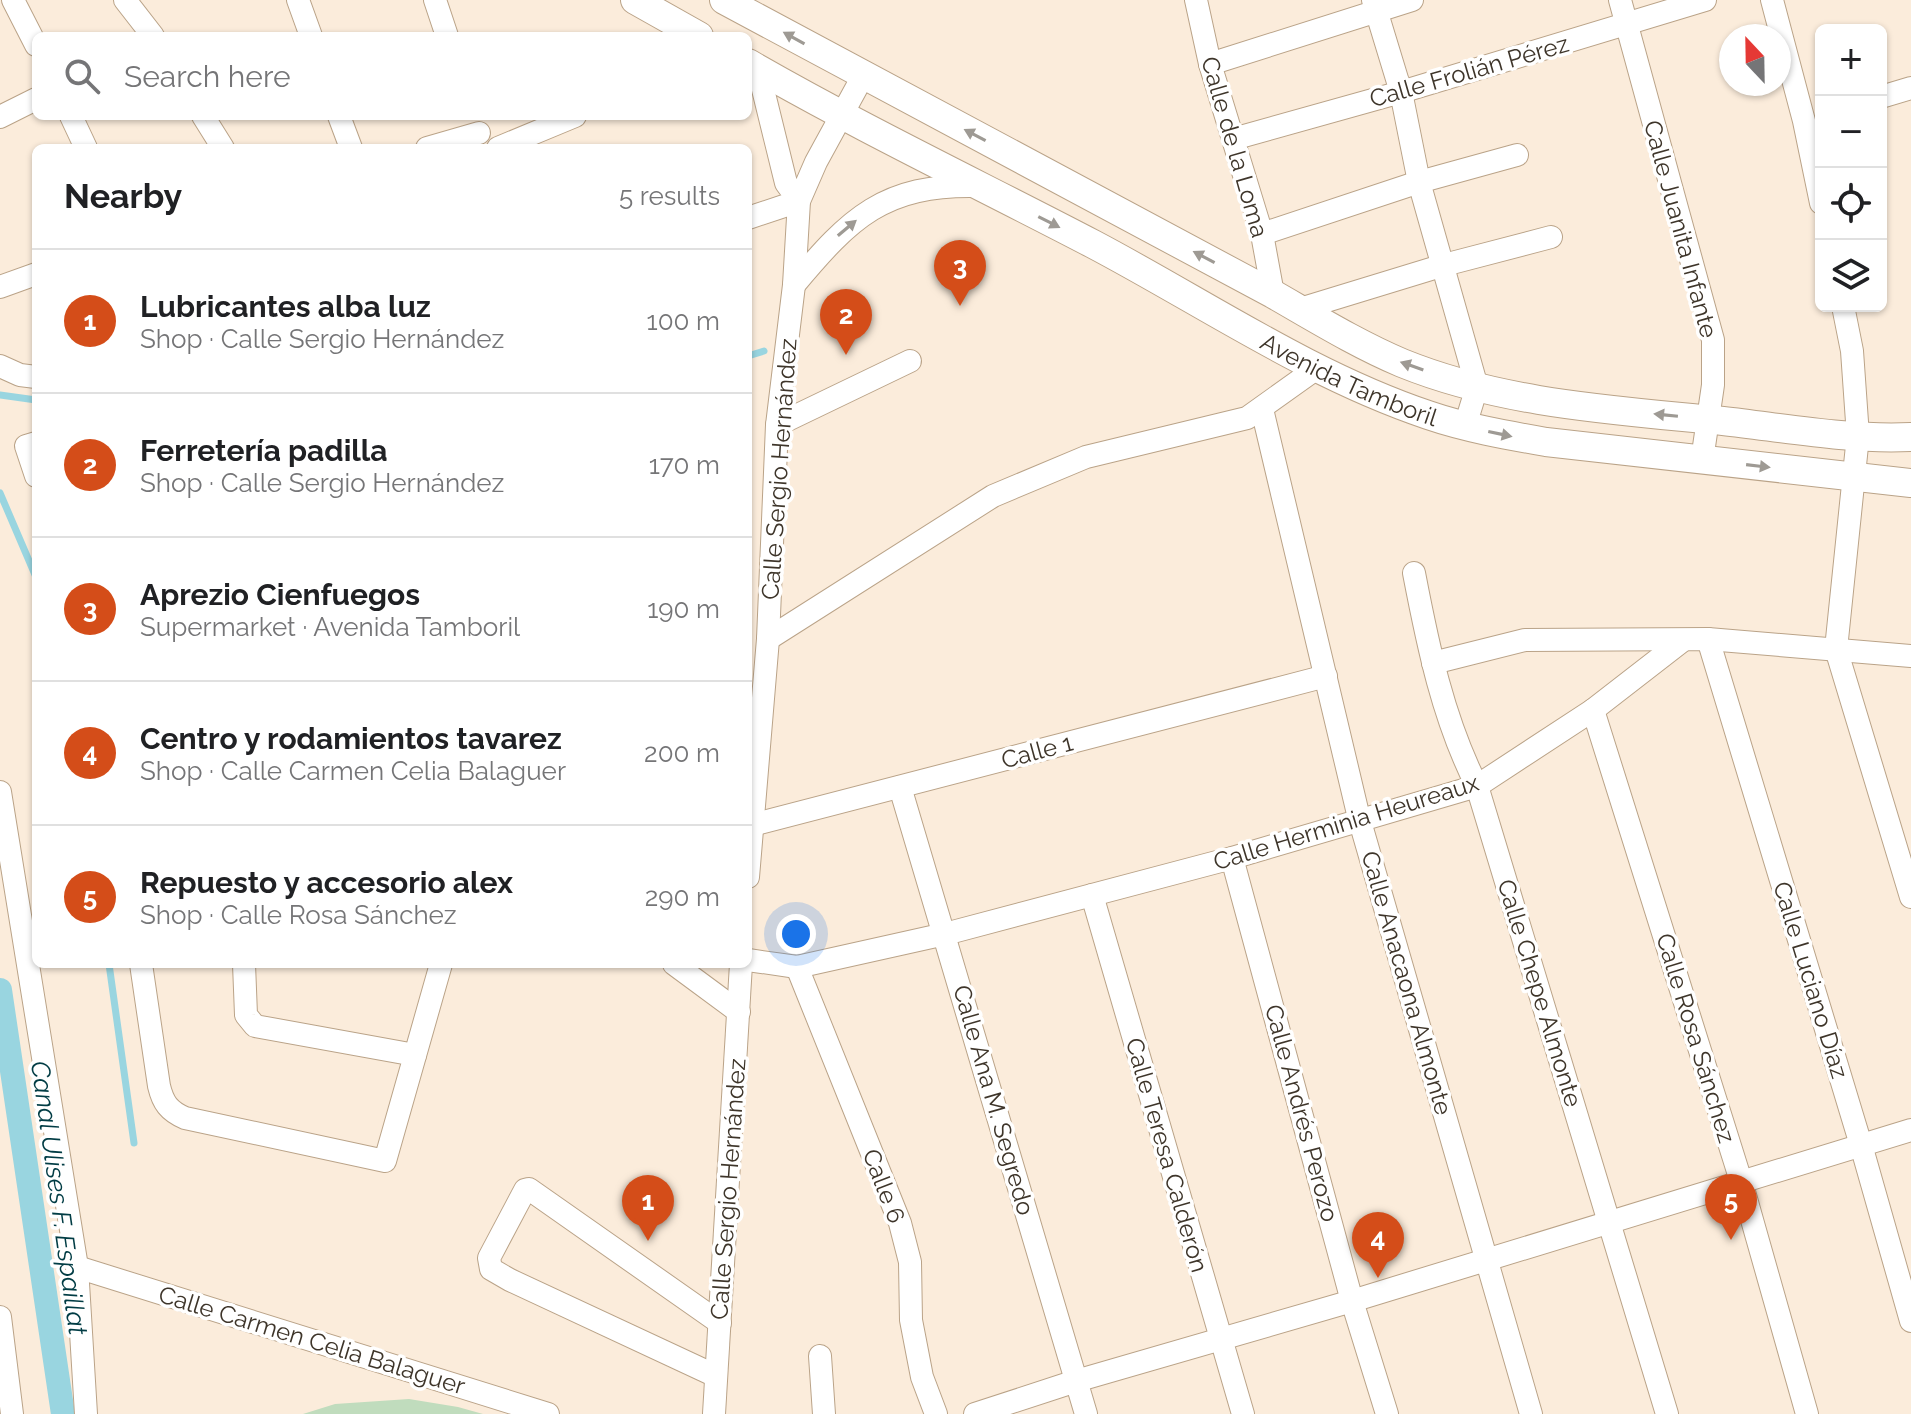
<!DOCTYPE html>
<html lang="en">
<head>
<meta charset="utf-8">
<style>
  body { margin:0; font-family:Raleway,sans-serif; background:#f6f6f6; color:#202124 }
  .controls { position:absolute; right:24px; top:24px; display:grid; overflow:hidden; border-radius:12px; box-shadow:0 2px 6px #0004 }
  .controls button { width:72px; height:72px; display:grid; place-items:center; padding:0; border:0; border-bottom:2px solid #e0e0e0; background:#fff; color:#202124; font:40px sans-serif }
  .compass { position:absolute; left:1719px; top:24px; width:72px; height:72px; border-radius:50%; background:#fff; box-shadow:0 2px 6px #0004; rotate:338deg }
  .you { position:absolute; left:796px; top:934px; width:28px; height:28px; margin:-20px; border:6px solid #fff; border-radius:50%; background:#1a73e8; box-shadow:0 0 0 12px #1a73e833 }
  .badge { display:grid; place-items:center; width:52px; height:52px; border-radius:50%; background:#d44d19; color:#fff; font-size:26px; font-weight:700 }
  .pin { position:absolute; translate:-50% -66px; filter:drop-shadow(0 2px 4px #0008) }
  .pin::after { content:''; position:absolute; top:42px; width:28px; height:24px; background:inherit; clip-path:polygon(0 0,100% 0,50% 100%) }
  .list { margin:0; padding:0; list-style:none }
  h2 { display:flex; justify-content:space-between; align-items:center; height:104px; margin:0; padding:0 32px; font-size:34px }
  h2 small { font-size:26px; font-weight:400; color:#757577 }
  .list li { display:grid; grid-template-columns:52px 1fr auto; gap:24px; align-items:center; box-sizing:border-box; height:144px; padding:0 32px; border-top:2px solid #e0e0e0 }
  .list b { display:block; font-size:30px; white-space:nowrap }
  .list p { margin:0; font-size:26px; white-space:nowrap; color:#757577 }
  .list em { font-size:26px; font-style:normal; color:#757577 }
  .icon { flex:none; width:44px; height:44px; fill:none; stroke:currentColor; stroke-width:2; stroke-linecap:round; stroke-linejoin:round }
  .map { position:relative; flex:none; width:1911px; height:1414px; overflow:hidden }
  .search { position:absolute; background:#fff; box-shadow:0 2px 6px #0004; left:32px; top:32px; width:720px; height:88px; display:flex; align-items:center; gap:20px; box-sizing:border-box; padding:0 28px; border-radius:12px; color:#757577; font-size:30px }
  .panel { position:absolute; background:#fff; box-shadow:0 2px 6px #0004; left:32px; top:144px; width:720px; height:824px; border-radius:12px }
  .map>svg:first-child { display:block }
  .green { fill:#c0dcbd }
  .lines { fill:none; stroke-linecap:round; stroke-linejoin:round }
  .stream { stroke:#99d5e0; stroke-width:7 }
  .canal { stroke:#99d5e0; stroke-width:24 }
  .minor-casing { stroke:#baa388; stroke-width:24 }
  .major-casing { stroke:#baa388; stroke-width:30 }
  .minor { stroke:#fff; stroke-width:22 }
  .major { stroke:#fff; stroke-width:28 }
  .oneway { fill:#9e9a94 }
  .labels { text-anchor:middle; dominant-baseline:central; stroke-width:7; stroke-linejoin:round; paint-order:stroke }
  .street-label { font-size:24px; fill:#3e352a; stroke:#fff }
  .water-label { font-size:26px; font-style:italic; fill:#013c44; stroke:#fff }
</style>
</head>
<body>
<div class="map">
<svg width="1911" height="1414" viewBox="0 0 1911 1414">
  <rect width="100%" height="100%" fill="#fbecdb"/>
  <path class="green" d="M409,1399l49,8 25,7h-180l32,-10z"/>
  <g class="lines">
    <g class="stream">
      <path d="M748,356l16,-5"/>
      <path d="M0,395l36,5"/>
      <path d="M0,493l36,84"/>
      <path d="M109,964l25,179"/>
    </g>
    <path class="canal" d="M0,990l63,424"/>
    <defs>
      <g id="minor">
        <path d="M13,0l23,45"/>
        <path d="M125,0l28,36"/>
        <path d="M298,0l13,36"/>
        <path d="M435,0l12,36"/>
        <path d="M1196,0l14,64 52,170 11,60"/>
        <path d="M1373,0l28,92 18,90 58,205 -12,39"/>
        <path d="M1620,0l93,340v45l-11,75"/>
        <path d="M1772,0l32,121 17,82"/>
        <path d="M1210,64l202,-64"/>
        <path d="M1881,97l30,-9"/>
        <path d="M71,116l15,32"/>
        <path d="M203,116l20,32"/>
        <path d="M339,116l12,32"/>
        <path d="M0,117l36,-18"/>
        <path d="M1233,139l168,-47 304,-92"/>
        <path d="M427,148l52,-15"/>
        <path d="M498,148l77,-32"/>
        <path d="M748,218l51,-17 -13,-18 -28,-114"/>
        <path d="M1262,234l157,-52 98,-27"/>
        <path d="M794,285c56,-67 90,-101 183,-99"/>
        <path d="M0,287l36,-13"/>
        <path d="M1843,306l9,45 6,85 -22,213 75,248"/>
        <path d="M1300,309l144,-44 107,-28"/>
        <path d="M0,366l20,9 16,2"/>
        <path d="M1262,409l97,409 172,596"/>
        <path d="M777,425l133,-64"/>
        <path d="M36,443l-10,3 10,30"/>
        <path d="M1414,573c14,73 29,146 63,213l190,628"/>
        <path d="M768,639l225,-143 93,-39 161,-39 70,-50"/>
        <path d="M1708,639l153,506 50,176"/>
        <path d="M1433,663l92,-23 183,-1 203,17"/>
        <path d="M1593,710l148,471 66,233"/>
        <path d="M900,787l186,627"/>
        <path d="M0,792l77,475 9,147"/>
        <path d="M748,826l578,-150"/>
        <path d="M1232,858l120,443 35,113"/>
        <path d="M748,877l20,-238 9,-214 17,-140 5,-84 17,-39 47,-86"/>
        <path d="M1092,895l151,519"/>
        <path d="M748,960l49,7 148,-33 287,-76 245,-72 116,-76 89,-69"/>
        <path d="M141,964l18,122c4,17 10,25 26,32l200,43 56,-197"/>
        <path d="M244,964l2,51 9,11 160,29"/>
        <path d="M674,964l65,48"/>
        <path d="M797,967l103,256 10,39 1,58 11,57 14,37"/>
        <path d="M77,1267l471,147"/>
        <path d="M0,1317l12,97"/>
        <path d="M820,1356l4,58"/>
        <path d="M716,1376l-206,-96 -19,-11 -2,-11 36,-68 4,-1 191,134"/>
        <path d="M714,1414l27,-450"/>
        <path d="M975,1414l101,-33 276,-80 559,-171"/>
      </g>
      <g id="major">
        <path d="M635,0l64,36"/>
        <path d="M724,0l549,294c42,24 84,50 129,69 101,41 213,47 321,58 62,7 126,19 188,16"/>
        <path id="s1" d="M748,63c113,65 230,121 345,181 110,58 216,131 335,171 38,13 78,20 118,27l365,41"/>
      </g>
    </defs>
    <use href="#minor" class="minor-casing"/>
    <use href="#major" class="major-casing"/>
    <use href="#minor" class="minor"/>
    <use href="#major" class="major"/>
  </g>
  <defs><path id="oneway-solid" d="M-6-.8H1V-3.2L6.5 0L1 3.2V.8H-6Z" transform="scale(2)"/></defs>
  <g class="oneway">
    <use href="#oneway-solid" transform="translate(794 38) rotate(-151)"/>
    <use href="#oneway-solid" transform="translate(975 135) rotate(-152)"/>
    <use href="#oneway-solid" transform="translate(1049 222) rotate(27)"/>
    <use href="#oneway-solid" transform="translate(847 228) rotate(-40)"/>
    <use href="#oneway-solid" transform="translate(1204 257) rotate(-152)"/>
    <use href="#oneway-solid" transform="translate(1412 366) rotate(-161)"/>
    <use href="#oneway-solid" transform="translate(1666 415) rotate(-174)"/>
    <use href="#oneway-solid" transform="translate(1500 434) rotate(12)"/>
    <use href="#oneway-solid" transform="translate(1758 466) rotate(7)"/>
  </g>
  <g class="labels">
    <g class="street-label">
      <text transform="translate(1469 71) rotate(-16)">Calle Frolián Pérez</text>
      <text transform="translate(1235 147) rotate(74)">Calle de la Loma</text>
      <text transform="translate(1681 229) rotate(75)">Calle Juanita Infante</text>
      <text stroke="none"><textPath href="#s1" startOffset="680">Avenida Tamboril</textPath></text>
      <text transform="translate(779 469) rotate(-86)">Calle Sergio Hernández</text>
      <text transform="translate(1037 751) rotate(-15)">Calle 1</text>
      <text transform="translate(1346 822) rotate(-17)">Calle Herminia Heureaux</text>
      <text transform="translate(1811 980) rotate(73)">Calle Luciano Díaz</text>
      <text transform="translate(1407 983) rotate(74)">Calle Anacaona Almonte</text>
      <text transform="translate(1540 993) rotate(73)">Calle Chepe Almonte</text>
      <text transform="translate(1696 1038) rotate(73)">Calle Rosa Sánchez</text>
      <text transform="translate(994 1100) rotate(74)">Calle Ana M. Segredo</text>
      <text transform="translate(1302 1113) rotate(75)">Calle Andrés Perozo</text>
      <text transform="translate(1167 1155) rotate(74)">Calle Teresa Calderón</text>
      <text transform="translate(884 1186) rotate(69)">Calle 6</text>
      <text transform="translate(728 1189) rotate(-86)">Calle Sergio Hernández</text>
      <text transform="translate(312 1340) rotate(17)">Calle Carmen Celia Balaguer</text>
    </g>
    <g class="water-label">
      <text transform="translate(59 1198) rotate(82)">Canal Ulises F. Espaillat</text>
    </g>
  </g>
</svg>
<div class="controls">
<button>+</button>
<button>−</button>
<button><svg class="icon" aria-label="locate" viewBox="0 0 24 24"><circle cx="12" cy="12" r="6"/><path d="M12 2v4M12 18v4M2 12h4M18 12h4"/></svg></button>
<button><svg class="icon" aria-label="layers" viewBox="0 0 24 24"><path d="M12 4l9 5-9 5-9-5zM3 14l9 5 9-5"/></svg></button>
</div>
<svg class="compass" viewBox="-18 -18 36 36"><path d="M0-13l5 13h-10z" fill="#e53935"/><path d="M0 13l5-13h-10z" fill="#757577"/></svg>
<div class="you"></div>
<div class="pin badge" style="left:648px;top:1241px">1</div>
<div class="pin badge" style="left:846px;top:355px">2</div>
<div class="pin badge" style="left:960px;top:306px">3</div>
<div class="pin badge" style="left:1378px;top:1278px">4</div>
<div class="pin badge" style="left:1731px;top:1240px">5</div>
<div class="search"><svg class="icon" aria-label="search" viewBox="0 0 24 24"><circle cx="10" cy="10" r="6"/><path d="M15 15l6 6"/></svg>Search here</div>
<section class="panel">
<h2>Nearby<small>5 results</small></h2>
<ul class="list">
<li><span class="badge">1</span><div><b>Lubricantes alba luz</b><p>Shop · Calle Sergio Hernández</p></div><em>100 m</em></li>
<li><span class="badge">2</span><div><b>Ferretería padilla</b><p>Shop · Calle Sergio Hernández</p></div><em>170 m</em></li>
<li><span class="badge">3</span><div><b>Aprezio Cienfuegos</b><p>Supermarket · Avenida Tamboril</p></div><em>190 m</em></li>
<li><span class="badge">4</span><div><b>Centro y rodamientos tavarez</b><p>Shop · Calle Carmen Celia Balaguer</p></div><em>200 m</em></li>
<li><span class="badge">5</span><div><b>Repuesto y accesorio alex</b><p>Shop · Calle Rosa Sánchez</p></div><em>290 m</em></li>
</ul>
</section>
</div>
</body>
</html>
